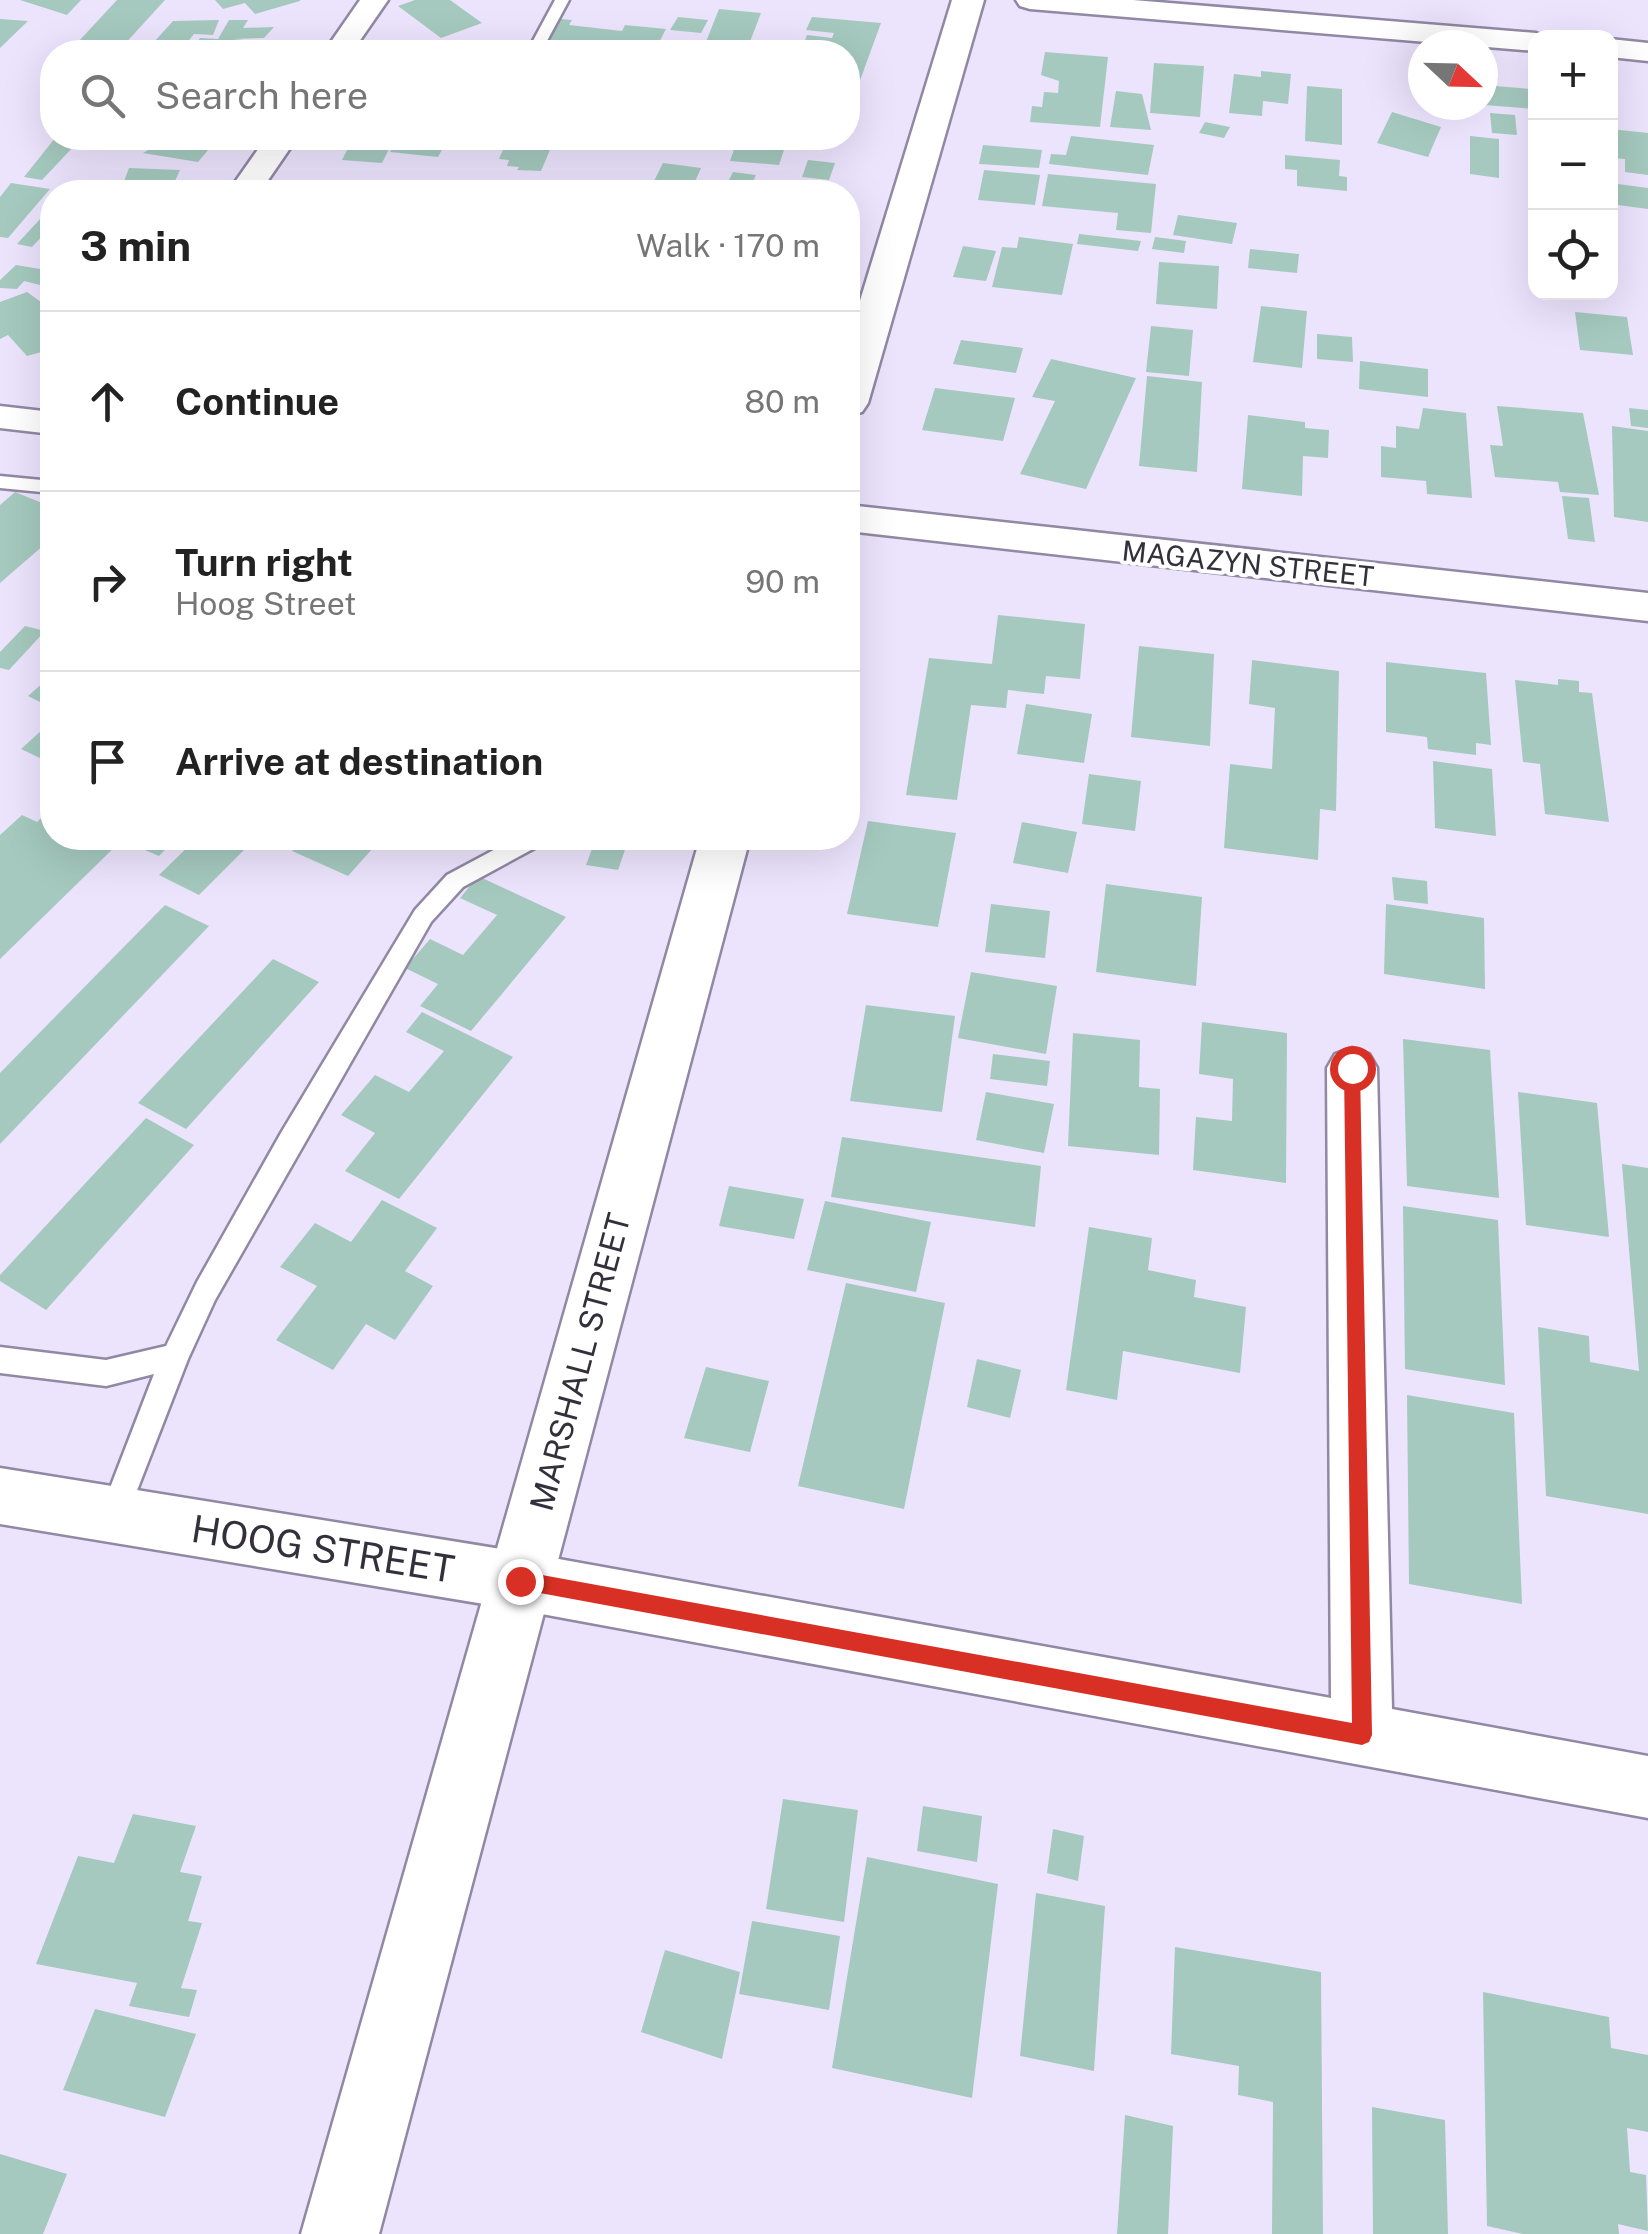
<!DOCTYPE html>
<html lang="en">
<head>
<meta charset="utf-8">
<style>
  body { margin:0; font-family:"Public Sans",sans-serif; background:#f2f2f2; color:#222 }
  .controls { position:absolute; right:30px; top:30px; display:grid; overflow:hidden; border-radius:20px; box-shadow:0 10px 40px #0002 }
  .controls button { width:90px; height:90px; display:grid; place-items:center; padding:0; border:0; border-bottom:2px solid #e0e0e0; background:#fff; color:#222; font:50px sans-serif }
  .compass { position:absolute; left:1408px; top:30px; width:90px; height:90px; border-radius:50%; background:#fff; box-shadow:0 10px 40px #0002; rotate:112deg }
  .stop { position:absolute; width:30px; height:30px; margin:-22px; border:8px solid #d93025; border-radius:50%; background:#fff }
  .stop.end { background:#d93025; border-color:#fff; box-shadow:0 2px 10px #0008 }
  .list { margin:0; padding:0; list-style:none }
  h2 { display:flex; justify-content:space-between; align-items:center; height:130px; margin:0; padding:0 40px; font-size:42px }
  h2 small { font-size:32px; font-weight:400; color:#767676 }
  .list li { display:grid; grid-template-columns:65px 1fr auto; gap:30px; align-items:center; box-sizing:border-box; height:180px; padding:0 40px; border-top:2px solid #e0e0e0 }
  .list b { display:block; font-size:38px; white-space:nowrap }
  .list p { margin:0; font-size:32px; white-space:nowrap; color:#767676 }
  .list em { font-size:32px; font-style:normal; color:#767676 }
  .icon { flex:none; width:55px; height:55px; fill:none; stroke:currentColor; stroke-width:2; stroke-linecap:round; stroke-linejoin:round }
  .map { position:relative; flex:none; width:1648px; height:2234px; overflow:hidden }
  .search { position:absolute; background:#fff; box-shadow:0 10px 40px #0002; left:40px; top:40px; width:820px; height:110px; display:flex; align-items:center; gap:25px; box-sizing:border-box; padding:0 35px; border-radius:40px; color:#767676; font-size:38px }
  .panel { position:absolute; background:#fff; box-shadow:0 10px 40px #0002; left:40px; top:180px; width:820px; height:670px; border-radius:40px }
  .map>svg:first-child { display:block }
  .building { fill:#a5c9be }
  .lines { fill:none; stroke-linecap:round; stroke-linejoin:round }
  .service-casing { stroke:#9188a4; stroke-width:5 }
  .minor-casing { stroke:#9188a4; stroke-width:5 }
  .tertiary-casing { stroke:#9188a4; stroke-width:5 }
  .service { fill:#fff; fill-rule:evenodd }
  .minor { fill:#fff; fill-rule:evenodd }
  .tertiary { fill:#fff; fill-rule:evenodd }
  .route { fill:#d93025 }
  .labels { text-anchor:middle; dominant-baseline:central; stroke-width:8; stroke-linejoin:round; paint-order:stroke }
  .far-street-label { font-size:28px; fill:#33303b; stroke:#fff }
  .street-label { font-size:32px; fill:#33303b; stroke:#fff }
  .near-street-label { font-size:38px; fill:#33303b; stroke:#fff }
</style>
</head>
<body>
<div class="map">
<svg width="1648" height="2234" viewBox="0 0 1648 2234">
  <rect width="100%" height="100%" fill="#ece4fd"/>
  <g class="building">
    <path d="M20,0h61l-14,15z"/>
    <path d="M117,0h48l-43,47 -44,-5z"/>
    <path d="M215,0h85v1l-45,13 -10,-11 -22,6z"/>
    <path d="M415,0h35l32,23 -41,15 -43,-32z"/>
    <path d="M719,9l42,4 -15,39h-44z"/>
    <path d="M678,17l30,3 -7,13 -31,-3z"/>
    <path d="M812,17l69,6 -26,71h-7v-42l-45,-6 4,-11 25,3 2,-5 -28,-3z"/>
    <path d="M0,19l28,2 -28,27z"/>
    <path d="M561,19l11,1 -3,5 53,6 3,-6 41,4 -12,23h-37l-57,-8 -3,5 -13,-1z"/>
    <path d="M219,20l-6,15 -19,-1 -12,15 -23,1 3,-8h-8l19,-21z"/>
    <path d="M229,20h19l-5,8 31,-1 -10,11 -31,1 22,2 -10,11h-55l10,-14 18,1z"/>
    <path d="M418,40l63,5 -4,7h-66z"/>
    <path d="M1045,52l63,5 -8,70 -70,-5 2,-16 10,1 2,-15 14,1 1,-12 -18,-6z"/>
    <path d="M1154,63l50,3 -4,51 -50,-4z"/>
    <path d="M1261,71l30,3 -3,30 -25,-3 -1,15 -33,-3 5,-39 27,3z"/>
    <path d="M1483,85l48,4 3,20 -50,-4z"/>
    <path d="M1307,86l35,3v56l-37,-4z"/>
    <path d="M1116,91l26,3 9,36 -41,-3z"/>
    <path d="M1392,112l49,15 -13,30 -51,-14z"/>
    <path d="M1490,113l25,2 2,20 -25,-2z"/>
    <path d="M1205,122l25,5 -6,11 -25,-5z"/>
    <path d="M1610,129l38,4v42l-23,-3v-13l-15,-1z"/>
    <path d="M1071,136l83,9 -6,30 -99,-11 2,-10 15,1z"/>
    <path d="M1470,136l29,3v39l-29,-4z"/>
    <path d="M55,138l19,8 -32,34 -18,-3z"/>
    <path d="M117,138h62l-5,5 -60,-1z"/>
    <path d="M190,138h28l-20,24 -55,-9 14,-8 27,2z"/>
    <path d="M508,138h47l-14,33 -24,-1 2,-3 -12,-1 2,-6 -10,-1z"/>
    <path d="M738,138h50l-9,27 -49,-4z"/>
    <path d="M352,140l40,3 -10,20 -40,-3z"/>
    <path d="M396,142l48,4 -6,11 -48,-5z"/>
    <path d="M983,145l59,5 -3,18 -60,-4z"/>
    <path d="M1285,155l55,5 -1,16 8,1v14l-50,-5v-16l-12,-1z"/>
    <path d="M808,160l27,3 -6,17 -27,-3z"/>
    <path d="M663,163l38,5 -8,18 -39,-5z"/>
    <path d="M129,168l51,2 -10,22h-50z"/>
    <path d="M984,170l56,5 -5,30 -57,-5z"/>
    <path d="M733,172l23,3 -8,17h-25z"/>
    <path d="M1048,174l108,10 -5,49 -35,-3 2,-17 -76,-7z"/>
    <path d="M343,180l66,6 -4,6h-70z"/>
    <path d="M507,181l94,9v2h-99z"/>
    <path d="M11,183l39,6 -42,49 -8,-1v-40z"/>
    <path d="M1618,184l30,4v21l-30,-4z"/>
    <path d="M1178,215l59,8 -5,21 -59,-9z"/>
    <path d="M41,218h11v14l-7,1 -13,14 -15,-3z"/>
    <path d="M1079,234l62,7 -3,10 -61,-7z"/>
    <path d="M1019,237l54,7 -11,51 -70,-8 10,-40 15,1z"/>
    <path d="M1155,237l31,4 -2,12 -32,-4z"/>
    <path d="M963,246l33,5 -10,30 -33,-4z"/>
    <path d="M1250,249l49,5 -2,19 -49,-5z"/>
    <path d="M1159,262l60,4 -2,43 -61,-5z"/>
    <path d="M16,265l36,6v17l-28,-7 -7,8 -17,-1v-8z"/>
    <path d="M27,292l25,18v39l-25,7 -19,-21 -8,4v-37z"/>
    <path d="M1261,306l46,5 -5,57 -49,-6z"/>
    <path d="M1575,312l52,5 6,38 -53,-5z"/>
    <path d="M1151,326l42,4 -4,46 -43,-4z"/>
    <path d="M1317,334l35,3 1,25 -36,-3z"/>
    <path d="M961,340l62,8 -7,25 -63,-9z"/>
    <path d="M1051,359l85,19 -50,111 -66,-15 35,-73 -23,-4z"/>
    <path d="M1360,361l68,8v28l-69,-8z"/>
    <path d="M1147,376l55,6 -5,90 -58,-6z"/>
    <path d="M935,388l80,10 -12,43 -81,-11z"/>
    <path d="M1497,406l86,7 16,82 -39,-3 -2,-10 -63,-5 -5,-32 13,1z"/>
    <path d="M1423,408l43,5 6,85 -45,-4 -1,-13 -45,-4v-31l15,2v-22l23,3z"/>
    <path d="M1629,408l19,2v18l-17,-2z"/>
    <path d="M1248,415l57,7v6l24,2 -1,28 -25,-2 -1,40 -60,-7z"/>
    <path d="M1612,426l36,5v91l-34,-5z"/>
    <path d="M15,492l37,15v31l-52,45v-78z"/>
    <path d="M1562,496l27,2 6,44 -27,-3z"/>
    <path d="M998,615l87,9 -5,55 -34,-3 -2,18 -36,-4 -2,18 -35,-3 -14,95 -51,-5 23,-137 63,6z"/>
    <path d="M25,626l20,5 -36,39 -9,-2v-16z"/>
    <path d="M1139,646l75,8 -4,92 -79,-9z"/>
    <path d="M1252,660l87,11 -3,140 -16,-2 -2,51 -94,-12 6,-84 42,5 3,-61 -26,-4z"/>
    <path d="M1386,662l100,11 5,72 -15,-2v12l-48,-6 -1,-12 -41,-5z"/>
    <path d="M52,675v33l-24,-12z"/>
    <path d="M1558,679l21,2v11l13,1 17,129 -64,-8 -5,-50 -17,-2 -8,-82 43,5z"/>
    <path d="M1026,704l66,10 -8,49 -67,-9z"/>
    <path d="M52,721v29l-10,9 -21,-10z"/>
    <path d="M1433,761l59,8 4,67 -61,-8z"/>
    <path d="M1089,774l52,7 -6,50 -53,-7z"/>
    <path d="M52,807v31h72l-124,121v-124l22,-20 15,7z"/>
    <path d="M868,821l88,12 -18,94 -91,-13z"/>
    <path d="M1022,822l55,10 -9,41 -55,-10z"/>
    <path d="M140,838h36l-17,18 -26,-11z"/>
    <path d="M197,838h59l-57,57 -40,-20z"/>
    <path d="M305,838h77l-34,38 -56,-25z"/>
    <path d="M596,838l32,3 -10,29 -32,-5z"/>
    <path d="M478,876l88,41 -95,114 -51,-25 18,-22 -33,-16 25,-29 33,16 34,-40 -37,-17z"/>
    <path d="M1392,877l35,4 1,23 -34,-4z"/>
    <path d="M1106,884l96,13 -6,89 -100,-14z"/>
    <path d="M991,904l59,7 -5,47 -60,-6z"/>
    <path d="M1386,904l98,14 1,71 -101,-15z"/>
    <path d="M165,905l44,21 -209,218v-71z"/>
    <path d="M273,959l46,23 -133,147 -48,-26z"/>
    <path d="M971,972l86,14 -11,68 -88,-16z"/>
    <path d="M866,1005l89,11 -13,96 -92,-11z"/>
    <path d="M422,1012l91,45 -114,142 -54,-28 30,-38 -34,-18 34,-40 34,17 35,-41 -38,-19z"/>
    <path d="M1202,1022l85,11 -1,150 -93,-13 3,-53 36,4 1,-42 -34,-5z"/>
    <path d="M1073,1033l67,7 -1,47 21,2 -1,66 -91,-9z"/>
    <path d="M1403,1039l87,11 9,148 -92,-12z"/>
    <path d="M993,1054l57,7 -3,25 -57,-7z"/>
    <path d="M986,1092l68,12 -10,49 -68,-13z"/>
    <path d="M1518,1092l79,11 12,134 -83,-12z"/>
    <path d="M146,1118l48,27 -148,165 -46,-29v-6z"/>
    <path d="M842,1137l199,29 -6,61 -204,-30z"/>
    <path d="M1622,1164l26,4v346l-102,-18 -8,-169 51,9 1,26 49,9z"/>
    <path d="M729,1186l75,13 -10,40 -75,-13z"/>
    <path d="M382,1200l55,28 -32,43 28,15 -38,54 -29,-16 -33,46 -57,-30 41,-54 -37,-19 35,-44 36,19z"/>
    <path d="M825,1201l106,21 -15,70 -109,-22z"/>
    <path d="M1403,1206l95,14 7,165 -100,-16z"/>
    <path d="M1089,1227l63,11 -4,32 48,10 -2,17 52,10 -6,66 -117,-22 -6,49 -51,-10z"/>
    <path d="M846,1283l99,20 -41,206 -106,-23z"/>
    <path d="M977,1359l44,11 -11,48 -43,-11z"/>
    <path d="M706,1367l63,14 -19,71 -66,-14z"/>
    <path d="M1407,1395l107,18 8,191 -113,-20z"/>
    <path d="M783,1799l75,11 -14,112 -78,-13z"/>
    <path d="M923,1806l59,10 -5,46 -60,-11z"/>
    <path d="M133,1814l63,12 -16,46 22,4 -14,45 14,2 -21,65 16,2 -8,27 -60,-11 8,-23 -101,-19 42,-108 36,7z"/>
    <path d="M1053,1829l31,7 -6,45 -31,-8z"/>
    <path d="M867,1857l131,27 -26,214 -140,-30z"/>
    <path d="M1036,1893l69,13 -11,165 -74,-15z"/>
    <path d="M752,1921l88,15 -11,74 -90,-16z"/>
    <path d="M1175,1947l146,25 2,262h-51l1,-132 -35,-7 1,-29 -68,-12z"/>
    <path d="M665,1950l75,22 -18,87 -81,-27z"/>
    <path d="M1483,1992l126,25 2,31 37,7v77l-21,-4 3,44 16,3 2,56 -30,-7 1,10h-96l-36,-8z"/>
    <path d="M95,2009l101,25 -31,83 -102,-27z"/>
    <path d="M1372,2107l73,13 3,114h-75z"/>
    <path d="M1125,2115l48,11 -5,108h-51z"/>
    <path d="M0,2154l67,20 -24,60h-43z"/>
  </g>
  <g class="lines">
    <defs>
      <g id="service">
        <path d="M555,0h14l-28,52h-14z"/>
        <path d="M0,476l52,5v12l-52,-5z"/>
        <path d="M516,838h29l-3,6 -79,43 -32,35 -216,378 -27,59 -64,165 -10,4 -10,-4 -4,-10 54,-140 -48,12 -106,-13v-26l106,13 60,-14 31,-64 84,-149 134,-223 32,-35z"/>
      </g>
      <g id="minor">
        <path d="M360,0h28l-36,52h-28z"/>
        <path d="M1016,0h117l403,33 12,5h-12v13l-506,-42 -10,-3z"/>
        <path d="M1610,39l38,4v18l-38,-4z"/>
        <path d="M266,138h31l-37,54h-32z"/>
        <path d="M0,406l52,6v22l-52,-6z"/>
        <path d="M848,505l800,88v28l-800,-90z"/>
        <path d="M1352,1048l17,6 8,14 15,641 256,47v62l-1128,-208 -520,-86v-56l520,84 811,146 -4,-630 8,-14z"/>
      </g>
      <g id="tertiary">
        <path d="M952,0h32l-116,403 -6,9 -14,3v-75z"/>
        <path d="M700,838h50l-371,1396h-78z"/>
      </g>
    </defs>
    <use href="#service" class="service-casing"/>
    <use href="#minor" class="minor-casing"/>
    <use href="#tertiary" class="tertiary-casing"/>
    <use href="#service" class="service"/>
    <use href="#minor" class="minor"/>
    <use href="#tertiary" class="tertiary"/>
  </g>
  <path class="route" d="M1352,1062l8,6 12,667 -3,7 -7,3 -849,-157 -3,-7 10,-10 832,152 -8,-655z"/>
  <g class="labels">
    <g class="far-street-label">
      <text transform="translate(1248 563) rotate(6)">MAGAZYN STREET</text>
    </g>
    <g class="street-label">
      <text transform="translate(580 1362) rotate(-75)">MARSHALL STREET</text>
    </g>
    <g class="near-street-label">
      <text transform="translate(323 1549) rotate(9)">HOOG STREET</text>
    </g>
  </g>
</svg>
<div class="controls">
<button>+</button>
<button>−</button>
<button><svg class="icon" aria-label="locate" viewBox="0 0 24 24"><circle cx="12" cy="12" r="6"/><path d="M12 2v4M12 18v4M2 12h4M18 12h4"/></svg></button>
</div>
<svg class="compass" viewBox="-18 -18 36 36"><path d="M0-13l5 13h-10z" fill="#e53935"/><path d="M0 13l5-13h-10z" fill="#767676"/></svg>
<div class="stop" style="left:1352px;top:1068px"></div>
<div class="stop end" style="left:520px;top:1581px"></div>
<div class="search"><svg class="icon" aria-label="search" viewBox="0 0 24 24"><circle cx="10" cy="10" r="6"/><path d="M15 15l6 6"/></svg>Search here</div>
<section class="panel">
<h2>3 min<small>Walk · 170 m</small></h2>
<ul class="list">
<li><svg class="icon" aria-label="ahead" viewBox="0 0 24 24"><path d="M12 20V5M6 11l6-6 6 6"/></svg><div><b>Continue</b></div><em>80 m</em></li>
<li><svg class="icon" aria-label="right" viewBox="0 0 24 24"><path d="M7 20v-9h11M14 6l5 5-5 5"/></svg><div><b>Turn right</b><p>Hoog Street</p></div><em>90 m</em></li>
<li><svg class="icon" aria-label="arrive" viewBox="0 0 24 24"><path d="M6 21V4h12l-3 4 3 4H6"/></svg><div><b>Arrive at destination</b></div></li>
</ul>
</section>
</div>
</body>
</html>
